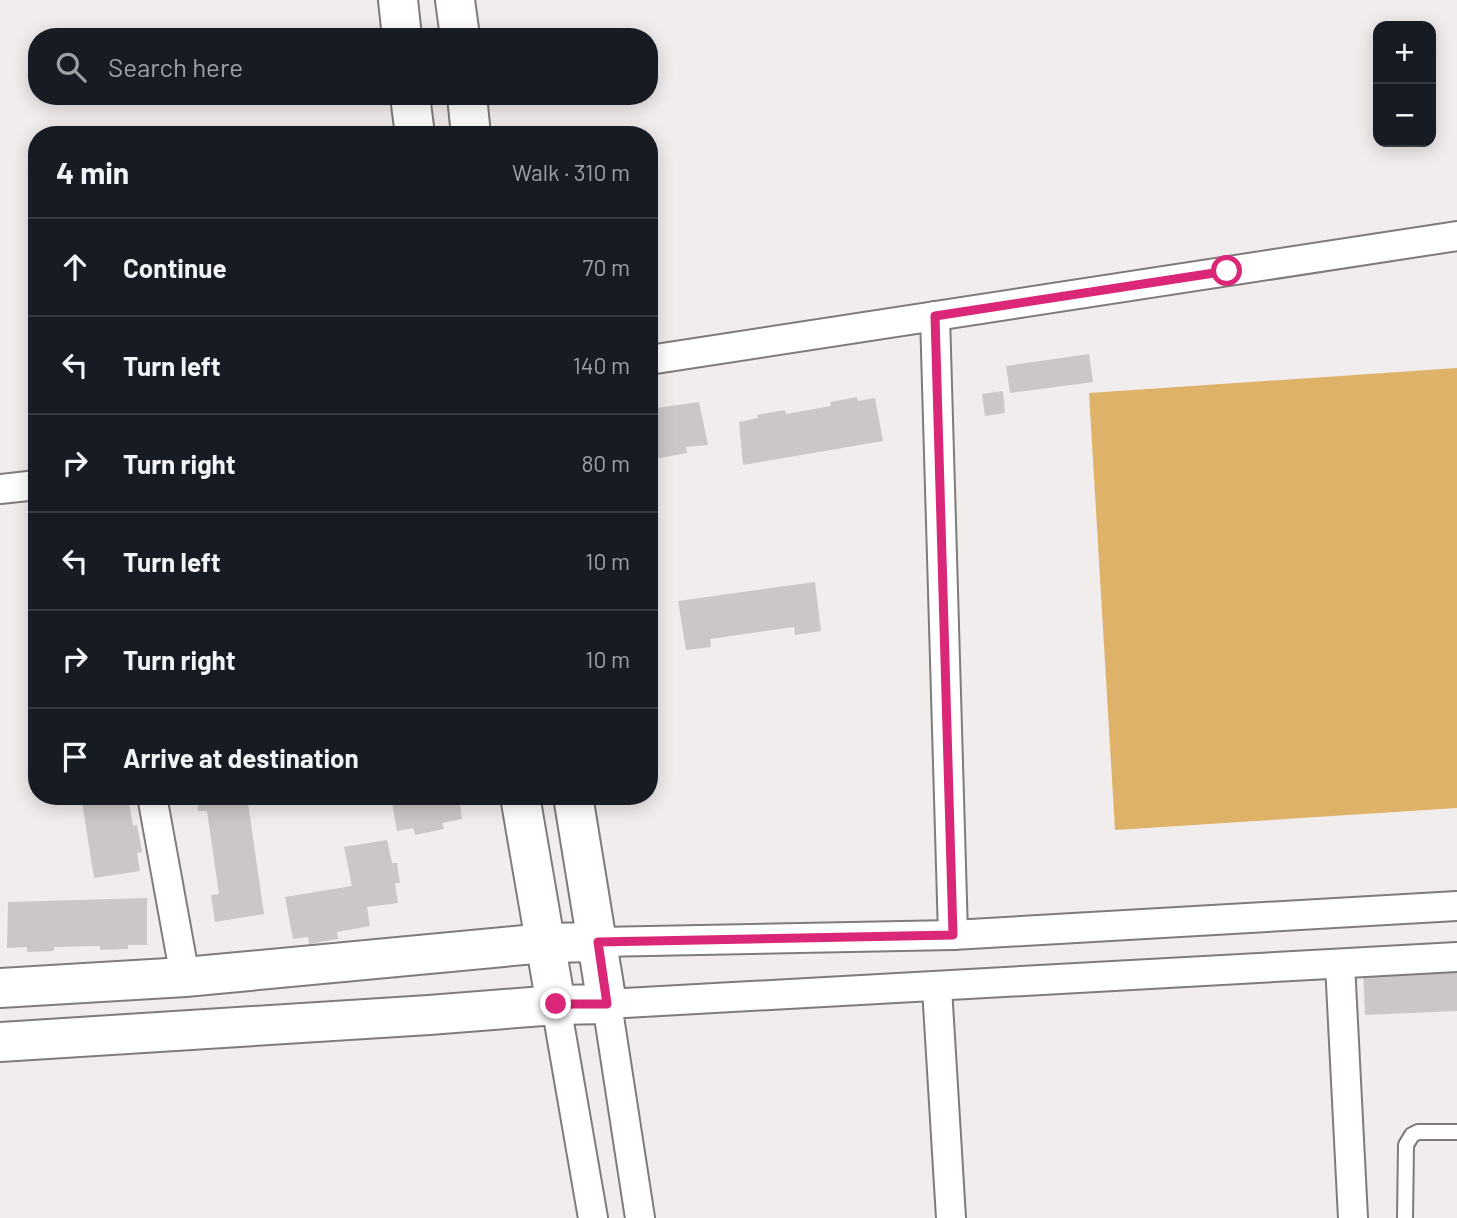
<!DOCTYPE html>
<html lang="en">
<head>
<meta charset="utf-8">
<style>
  body { margin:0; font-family:Barlow,sans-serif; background:#20242c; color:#f1f3f6 }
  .controls { position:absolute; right:21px; top:21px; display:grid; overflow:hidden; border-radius:14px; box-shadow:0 4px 18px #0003 }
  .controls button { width:63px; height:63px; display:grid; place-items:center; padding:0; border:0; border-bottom:2px solid #363941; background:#171b24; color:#f1f3f6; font:35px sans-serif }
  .stop { position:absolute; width:21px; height:21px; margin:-16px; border:5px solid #db2777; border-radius:50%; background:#fff }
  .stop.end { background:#db2777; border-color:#fff; box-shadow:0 2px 7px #0008 }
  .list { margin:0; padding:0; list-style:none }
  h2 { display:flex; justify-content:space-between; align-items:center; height:91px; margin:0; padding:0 28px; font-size:30px }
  h2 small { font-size:23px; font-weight:400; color:#9ea1a6 }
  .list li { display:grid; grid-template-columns:46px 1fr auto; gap:21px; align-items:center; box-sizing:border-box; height:98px; padding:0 28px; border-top:2px solid #363941 }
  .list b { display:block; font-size:26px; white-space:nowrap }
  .list em { font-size:23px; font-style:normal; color:#9ea1a6 }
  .icon { flex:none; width:38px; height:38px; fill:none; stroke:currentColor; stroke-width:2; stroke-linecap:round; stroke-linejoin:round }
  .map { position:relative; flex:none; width:1457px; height:1218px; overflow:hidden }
  .search { position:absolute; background:#171b24; box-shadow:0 4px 18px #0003; left:28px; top:28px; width:630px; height:77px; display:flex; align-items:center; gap:18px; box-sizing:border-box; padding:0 24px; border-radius:28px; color:#9ea1a6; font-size:26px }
  .panel { position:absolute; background:#171b24; box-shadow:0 4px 18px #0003; left:28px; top:126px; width:630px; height:679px; border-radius:28px }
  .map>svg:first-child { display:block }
  .green { fill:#dfb26a }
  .building { fill:#cbc7c8 }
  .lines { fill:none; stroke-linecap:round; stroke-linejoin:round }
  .service-casing { stroke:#7f7b7a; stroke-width:18 }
  .minor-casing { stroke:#7f7b7a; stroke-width:32 }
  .secondary-casing { stroke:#7f7b7a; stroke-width:42 }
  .service { stroke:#fff; stroke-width:14 }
  .minor { stroke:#fff; stroke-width:28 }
  .secondary { stroke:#fff; stroke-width:38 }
  .route { stroke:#db2777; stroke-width:9 }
</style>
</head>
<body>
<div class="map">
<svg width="1457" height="1218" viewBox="0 0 1457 1218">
  <rect width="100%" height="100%" fill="#f1edec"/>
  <path class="green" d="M1457,368v440l-342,22 -26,-437z"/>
  <g class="building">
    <path d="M1089,354l4,28 -83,11 -4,-27z"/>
    <path d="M1003,391l2,22 -20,3 -3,-22z"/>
    <path d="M857,397l1,4 17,-3 8,43 -140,24 -4,-43 19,-4 -1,-3 28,-5 1,4 45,-8 -1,-4z"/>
    <path d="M699,402l9,43 -22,2 1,6 -38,7v-51z"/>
    <path d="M815,582l6,49 -26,4 -1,-8 -84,12 1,8 -25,3 -8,-49z"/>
    <path d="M649,609l9,40 -9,2z"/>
    <path d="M81,796h47l5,30 4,-1 5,27 -5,1 3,18 -46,7z"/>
    <path d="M197,796h50l17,118 -49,8 -4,-27 8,-1 -12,-83h-9z"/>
    <path d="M391,796h68l3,23 -20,4 2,6 -29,6 -2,-7 -16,3z"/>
    <path d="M387,840l5,23h5l3,20h-5l3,20 -31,4 3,19 -33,6 1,7 -29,5 -1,-7 -15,2 -8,-42 67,-11 -8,-39z"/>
    <path d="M147,898v47h-19v4l-28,1v-4l-46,1v4l-27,1v-5l-20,1 1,-46z"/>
    <path d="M1457,964v47l-92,4 -2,-47z"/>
  </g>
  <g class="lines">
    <defs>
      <path id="service" d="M1405,1218l1,-73 6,-10 6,-3h39"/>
      <g id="minor">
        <path d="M935,316l18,619"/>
        <path d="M649,360l808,-124"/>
        <path d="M0,489l37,-4"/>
        <path d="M152,796l33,181"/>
        <path d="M598,942l355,-7 504,-29"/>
        <path d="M1340,964l13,254"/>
        <path d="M937,988l14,230"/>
        <path d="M556,1005l37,213"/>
        <path d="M640,1218l-33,-214 850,-47"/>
      </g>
      <g id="secondary">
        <path d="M398,0l4,37"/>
        <path d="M455,0l5,37"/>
        <path d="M410,96l5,39"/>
        <path d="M467,96l4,39"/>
        <path d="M520,796l36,209"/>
        <path d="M0,988l185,-11 360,-34 53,-1"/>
        <path d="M0,1042l429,-27 127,-10 51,-1 -34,-208"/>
      </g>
    </defs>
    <use href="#service" class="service-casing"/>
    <use href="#minor" class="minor-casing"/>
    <use href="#secondary" class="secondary-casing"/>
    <use href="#service" class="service"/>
    <use href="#minor" class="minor"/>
    <use href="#secondary" class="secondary"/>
  </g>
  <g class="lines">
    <path class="route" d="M556,1004h51l-9,-62 355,-7 -18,-619 292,-45"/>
  </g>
</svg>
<div class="controls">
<button>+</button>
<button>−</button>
</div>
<div class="stop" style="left:1227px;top:271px"></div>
<div class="stop end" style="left:556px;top:1004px"></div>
<div class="search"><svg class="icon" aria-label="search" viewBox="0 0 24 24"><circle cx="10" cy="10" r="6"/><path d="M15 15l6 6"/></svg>Search here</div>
<section class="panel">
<h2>4 min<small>Walk · 310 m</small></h2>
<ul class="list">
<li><svg class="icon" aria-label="ahead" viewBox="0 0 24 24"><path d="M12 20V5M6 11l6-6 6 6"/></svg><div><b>Continue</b></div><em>70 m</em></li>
<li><svg class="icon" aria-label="left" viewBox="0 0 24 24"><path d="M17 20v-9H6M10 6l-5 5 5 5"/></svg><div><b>Turn left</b></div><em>140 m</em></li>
<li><svg class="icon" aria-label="right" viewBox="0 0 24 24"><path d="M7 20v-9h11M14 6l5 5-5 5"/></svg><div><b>Turn right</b></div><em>80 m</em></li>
<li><svg class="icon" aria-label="left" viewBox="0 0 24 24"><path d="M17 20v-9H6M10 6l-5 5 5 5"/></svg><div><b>Turn left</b></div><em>10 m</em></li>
<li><svg class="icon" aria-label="right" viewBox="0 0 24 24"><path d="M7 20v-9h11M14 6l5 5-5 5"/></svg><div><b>Turn right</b></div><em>10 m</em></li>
<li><svg class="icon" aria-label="arrive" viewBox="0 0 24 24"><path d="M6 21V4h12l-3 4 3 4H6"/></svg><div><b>Arrive at destination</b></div></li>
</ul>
</section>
</div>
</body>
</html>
